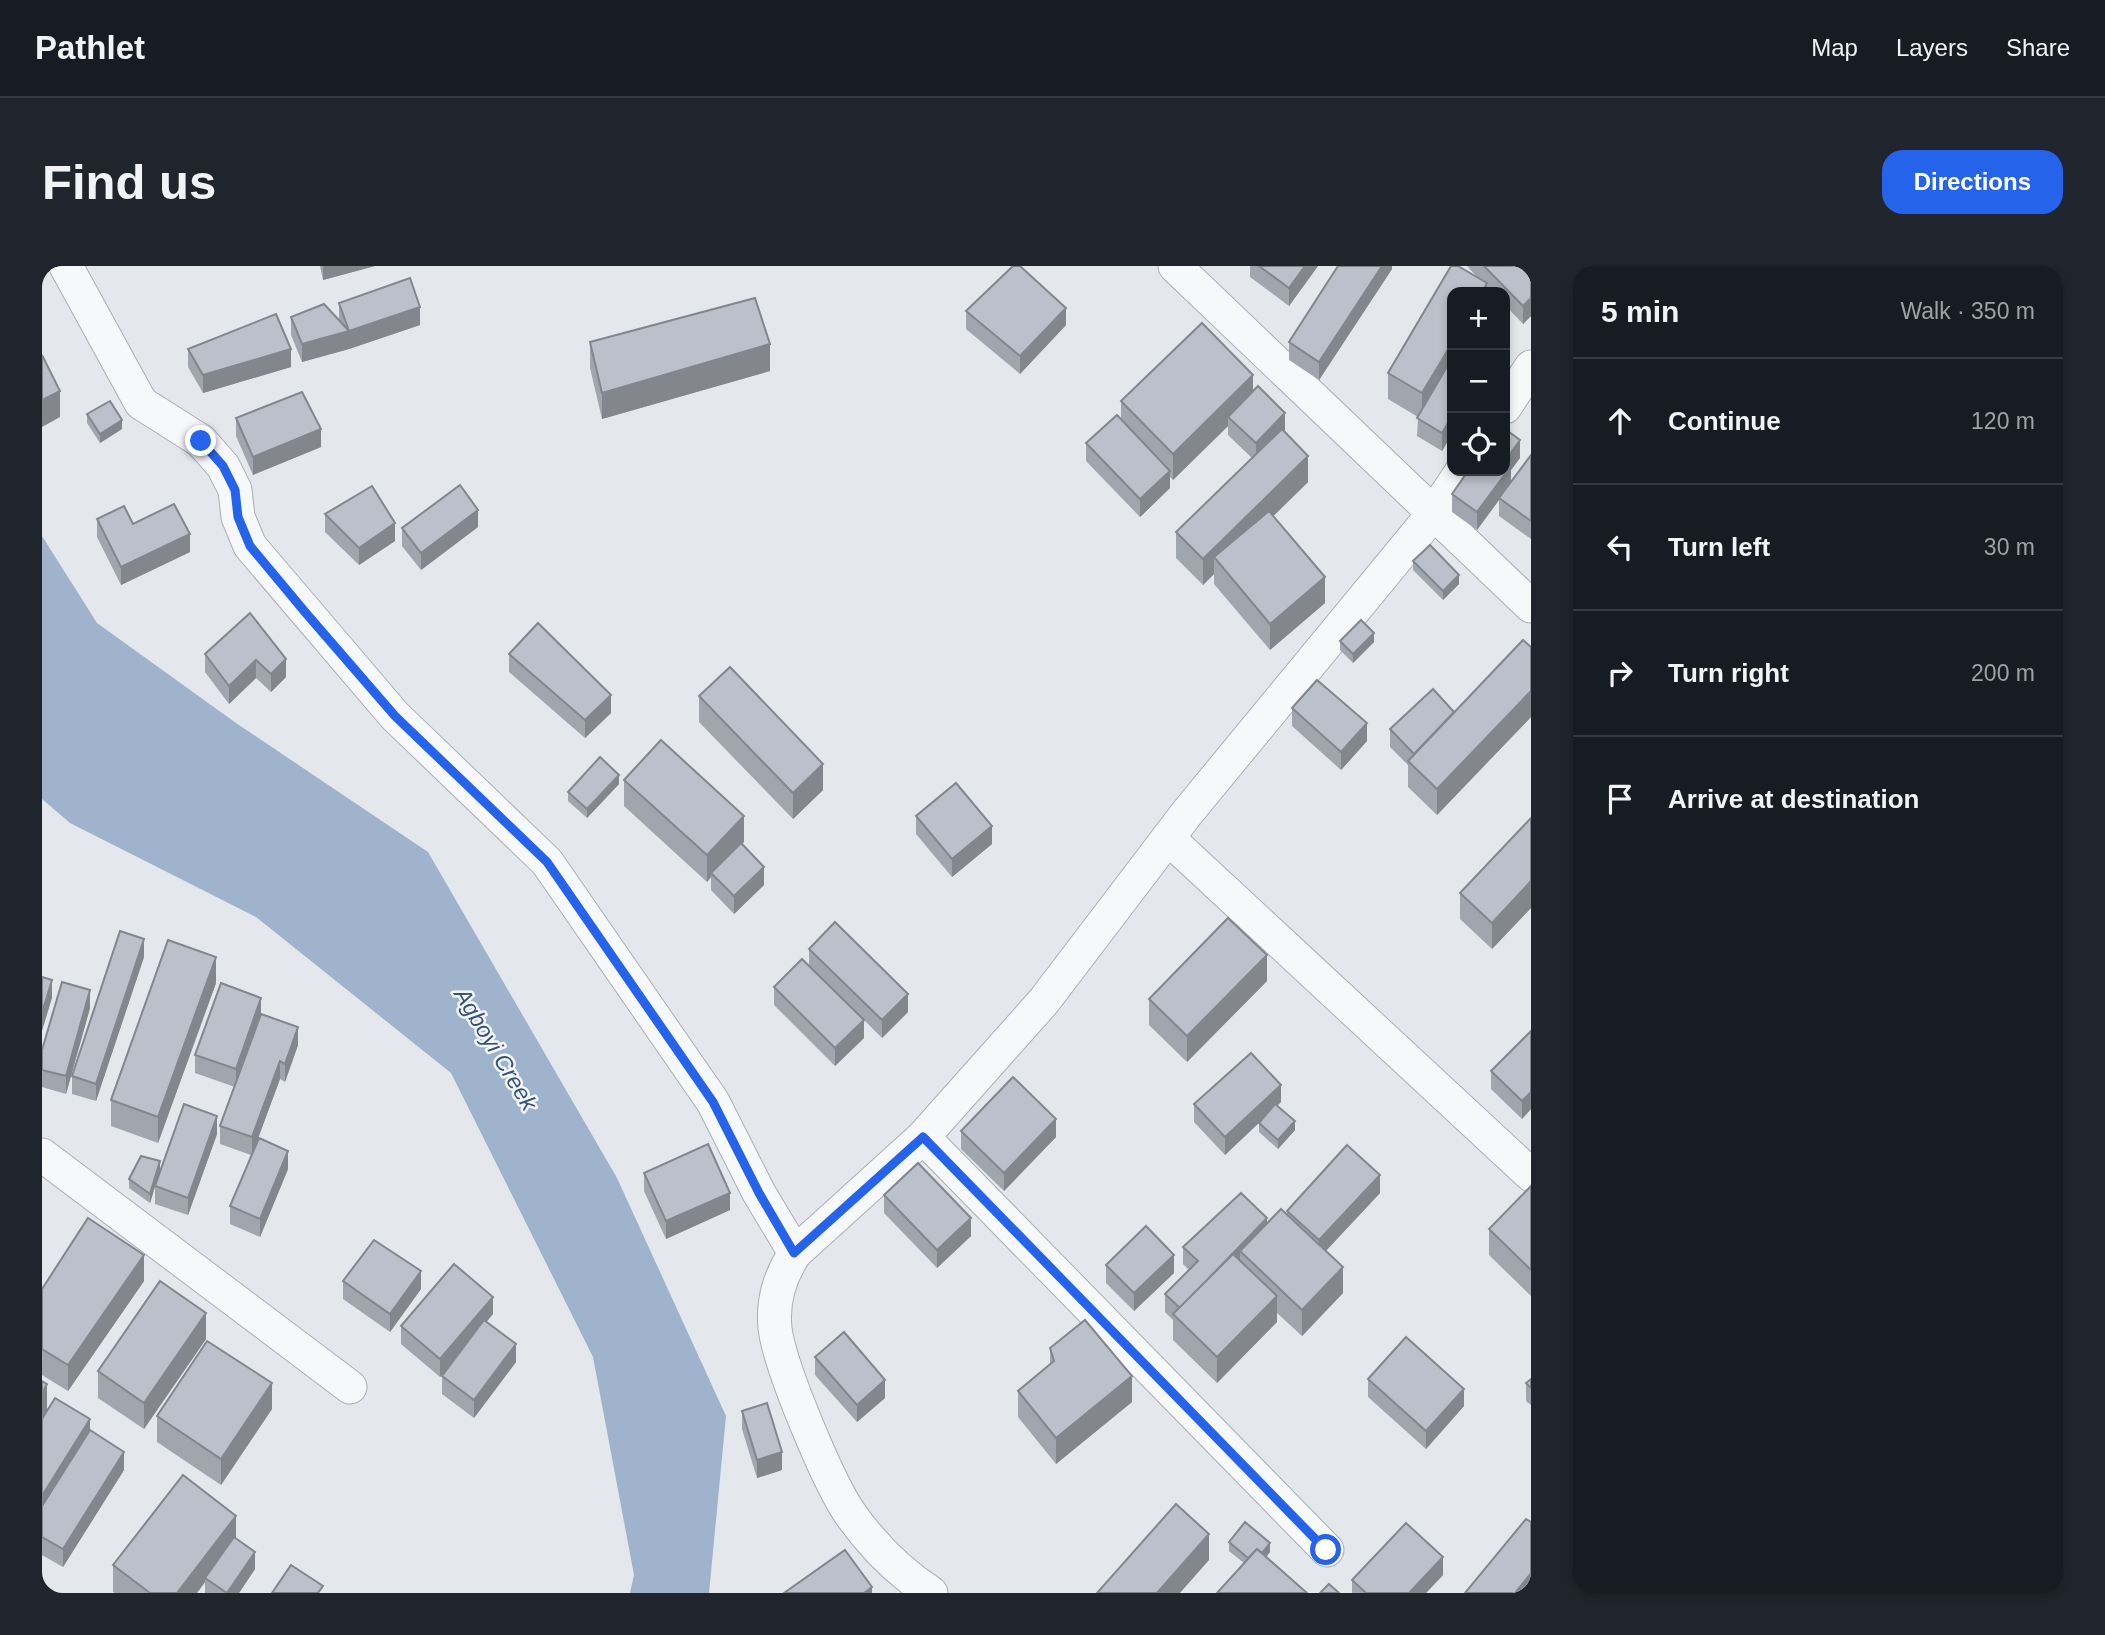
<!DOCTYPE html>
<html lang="en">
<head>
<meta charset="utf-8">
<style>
  body { margin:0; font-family:Arial,sans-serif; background:#20242c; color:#f1f3f6 }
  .controls { position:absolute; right:21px; top:21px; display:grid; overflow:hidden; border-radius:14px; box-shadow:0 4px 10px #0003 }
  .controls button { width:63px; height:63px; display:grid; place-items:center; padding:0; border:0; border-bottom:2px solid #363941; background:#171b24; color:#f1f3f6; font:35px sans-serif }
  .stop { position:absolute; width:21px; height:21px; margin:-16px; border:5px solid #2563eb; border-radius:50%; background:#fff }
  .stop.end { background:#2563eb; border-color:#fff; box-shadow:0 2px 7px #0008 }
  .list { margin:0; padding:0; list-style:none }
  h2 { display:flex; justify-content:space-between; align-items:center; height:91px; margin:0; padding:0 28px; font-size:30px }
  h2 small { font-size:23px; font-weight:400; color:#9ea1a6 }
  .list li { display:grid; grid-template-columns:46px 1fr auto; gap:21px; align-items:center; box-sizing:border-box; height:126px; padding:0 28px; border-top:2px solid #363941 }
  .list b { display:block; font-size:26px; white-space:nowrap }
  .list em { font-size:23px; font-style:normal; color:#9ea1a6 }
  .icon { flex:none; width:38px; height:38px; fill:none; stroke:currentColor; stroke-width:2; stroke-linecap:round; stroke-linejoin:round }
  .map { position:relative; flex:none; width:1489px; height:1327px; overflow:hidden; border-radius:21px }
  header { display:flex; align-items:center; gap:42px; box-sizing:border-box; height:98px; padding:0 35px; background:#171b24; border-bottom:2px solid #363941 }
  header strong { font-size:33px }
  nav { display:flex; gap:38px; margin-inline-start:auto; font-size:24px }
  .intro { display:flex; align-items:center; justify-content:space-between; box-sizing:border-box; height:168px; padding:0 42px }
  h1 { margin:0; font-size:49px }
  .button { padding:18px 32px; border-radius:21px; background:#2563eb; color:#fff; font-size:24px; font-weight:700 }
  main { display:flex; gap:42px; padding:0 42px }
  aside { flex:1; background:#171b24; border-radius:21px; box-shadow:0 4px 10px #0003 }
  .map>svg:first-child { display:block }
  .water { fill:#9fb4cc }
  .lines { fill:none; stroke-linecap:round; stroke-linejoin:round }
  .street-casing { stroke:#a9aeb7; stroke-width:35 }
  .street { stroke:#f7f8fa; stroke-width:33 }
  .wall { fill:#a1a5ae }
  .shaded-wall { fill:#83868d }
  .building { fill:#bbc0ca; stroke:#83868d; stroke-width:2 }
  .route { stroke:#2563eb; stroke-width:9 }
  .labels { text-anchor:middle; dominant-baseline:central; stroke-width:5; stroke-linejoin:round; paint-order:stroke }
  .water-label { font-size:23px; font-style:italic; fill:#34527a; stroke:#f4f6f9 }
</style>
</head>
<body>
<header>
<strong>Pathlet</strong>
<nav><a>Map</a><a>Layers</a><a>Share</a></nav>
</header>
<div class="intro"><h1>Find us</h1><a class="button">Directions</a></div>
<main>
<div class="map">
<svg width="1489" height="1327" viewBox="0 0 1489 1327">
  <rect width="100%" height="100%" fill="#e4e7ec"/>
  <path class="water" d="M0,270l55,87 139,100 192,129 189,326 109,238 -17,177h-79l4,-18 -41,-218 -142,-284 -195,-156 -186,-94 -28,-24z"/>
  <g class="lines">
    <defs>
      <g id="street">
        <path d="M24,0l75,137 60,38 22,25 12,24 3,27 12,29 145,170 152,146 166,240 46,91 36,60c-15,23 -23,47 -20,75 4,37 54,156 76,187 22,31 48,57 80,78"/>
        <path d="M1133,0l356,340"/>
        <path d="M1463,141l26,-40"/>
        <path d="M1126,572l363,337"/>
        <path d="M881,871l404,413"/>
        <path d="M0,889l308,232"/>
        <path d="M753,987l128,-116 121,-136 143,-188 247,-300 28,-42"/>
      </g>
    </defs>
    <use href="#street" class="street-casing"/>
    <use href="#street" class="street"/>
  </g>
  <g class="wall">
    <path d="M278,0h55l-52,14z"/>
    <path d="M1208,0h68l-29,40 -39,-29z"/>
    <path d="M1350,0v3l-73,111 -30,-20v-18z"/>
    <path d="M1409,0h7l20,12 -11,-12h64v50l-8,8 -18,-19v-13h-13l-5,-5v5h-35v142l-10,17 -25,-15 1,-19 -30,-18v-26z"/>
    <path d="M297,37l81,22 -71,24 -47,13 -11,-27v-18l48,4z"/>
    <path d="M924,45l100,14 -46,49 -54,-45z"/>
    <path d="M548,76l180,29 -168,48 -12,-51z"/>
    <path d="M146,83l103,18 -88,26 -15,-26z"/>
    <path d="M1211,125l32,40 -1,1 24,50 -35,34 52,87 -55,47 -56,-66v-10l-11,11 -27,-27v-26l76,-74 -24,-23v-9l-55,54 -3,-3v11l-30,29 -54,-56v-18l35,-23v-19z"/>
    <path d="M45,148l35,15 -22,14 -13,-20z"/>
    <path d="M194,152l85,29 -68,28 -17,-39z"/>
    <path d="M1489,189v84l-32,-23v-16l-22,30 -25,-18v-18l68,-36 -9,12v12z"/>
    <path d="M283,248l70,27 -36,24 -34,-33z"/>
    <path d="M55,253l93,33 -69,33 -24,-48z"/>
    <path d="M436,261l-57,43 -19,-24v-18z"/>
    <path d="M1371,295l46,23 -16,16 -30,-30z"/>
    <path d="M208,347l36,64 -15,15 -15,-14 -27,26 -24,-32v-18z"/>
    <path d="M1298,375l34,1 -21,21 -13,-13z"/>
    <path d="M1489,381v70l-94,98 -29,-28v-22l-18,-18v-18l64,-17z"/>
    <path d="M467,388l102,59 -26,25 -76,-66z"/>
    <path d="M657,430l124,94 -30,29 -94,-97z"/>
    <path d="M1250,442l75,33 -26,29 -49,-44z"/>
    <path d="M582,514l120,62 -2,2 22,41 -30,29 -23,-24v-13l-4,5 -83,-76z"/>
    <path d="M577,518l-32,34 -19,-17v-9z"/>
    <path d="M874,550l76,28 -40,33 -36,-43z"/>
    <path d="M1489,552v90l-39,41 -32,-30v-26z"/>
    <path d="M767,683l99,63 -26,26 -18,-18v18l-29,28 -61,-61v-18l35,-21z"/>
    <path d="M102,691l-48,144 -24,-7v-18z"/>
    <path d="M1225,715l-80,81 -38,-37v-26z"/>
    <path d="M174,717l-58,160 -47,-17v-26z"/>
    <path d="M48,742l-24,86 -24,-7v-37z"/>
    <path d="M219,748l37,31 -13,37 -5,-3 -27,72 35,18 -28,68 -30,-13v-18l21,-51 -31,-11v-18l15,-39 -40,-14v-18z"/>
    <path d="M1489,765v78l-9,10 -31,-30v-18z"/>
    <path d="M1239,836l-4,4 18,24 -17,19 -19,-17v-9l3,-3 -37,35 -31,-33v-18z"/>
    <path d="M919,865l95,6 -52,54 -43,-42z"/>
    <path d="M175,868l-29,81 -33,-11v-17l-5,16 -21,-15v-9l31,-9 -4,13z"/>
    <path d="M602,907l86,37 -64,29 -22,-48z"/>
    <path d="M1489,920v110l-42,-41v-26z"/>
    <path d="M1338,927l-54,58 17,42 -41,43 -25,-23v9l-60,61 -44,-43v-20l-8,-8v-18l24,-24 -6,-6v-17l84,-24 20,-8v-4z"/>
    <path d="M842,929l87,41 -34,32 -53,-55z"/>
    <path d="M1064,999l68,8 -40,38 -28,-28z"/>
    <path d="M102,1015l-76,110 -26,-16v-86z"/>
    <path d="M301,1015l78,8 -31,43 -47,-33z"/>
    <path d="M451,1048l-7,8 30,40 -42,56 -32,-24v-18l14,-19 -16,20 -39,-33v-18z"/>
    <path d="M164,1073l-62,90 -46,-31v-27z"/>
    <path d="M1008,1082l82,54 -76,62 -38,-47v-26l32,-26z"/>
    <path d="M773,1091l70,41 -28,24 -42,-47z"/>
    <path d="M1326,1113l96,27 -38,43 -58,-52z"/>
    <path d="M1489,1113v26l-5,-4v-18z"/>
    <path d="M230,1143l-51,76 -64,-43v-26z"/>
    <path d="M700,1145l40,59 -25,8 -15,-49z"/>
    <path d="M0,1153l48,12 34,39 -61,97 -21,-12z"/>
    <path d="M194,1272l19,31 -16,24h-34v-11l-8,11h-82l-2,-1v-27z"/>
    <path d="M1187,1276l41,10 -4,5 -22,6 -15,-12z"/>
    <path d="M1401,1309l-17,18h-74v-13z"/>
  </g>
  <g class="shaded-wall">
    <path d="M281,0h52l-52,14z"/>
    <path d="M1263,0h13l-29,40v-18z"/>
    <path d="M1340,0h10v3l-73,111v-18z"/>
    <path d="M1445,17v9h-5z"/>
    <path d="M1489,32v18l-8,8v-18z"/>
    <path d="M378,41v18l-71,24 -47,13v-18z"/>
    <path d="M1024,42v17l-46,49v-18z"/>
    <path d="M1410,77v26l-30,51v-27z"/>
    <path d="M728,78v27l-168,48v-26z"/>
    <path d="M249,83v18l-88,26v-18z"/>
    <path d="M1211,109v26l-25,16v9l-55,54v-26z"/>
    <path d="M18,125v26l-18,10v-27z"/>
    <path d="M1243,147v18l-29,30v-18z"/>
    <path d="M1410,150v18l-10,17v-18z"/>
    <path d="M80,154v9l-22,14v-9z"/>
    <path d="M279,163v18l-68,28v-18z"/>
    <path d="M1478,174v18l-9,12v14l-12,14v2l-22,30v-18l28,-51z"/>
    <path d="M1266,190v26l-86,85 -8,-10v17l-11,11v-26z"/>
    <path d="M1128,205v17l-30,29v-18z"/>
    <path d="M436,244v17l-57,43v-17z"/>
    <path d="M353,257v18l-36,24v-17z"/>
    <path d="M148,268v18l-69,33v-18z"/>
    <path d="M1417,309v9l-16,16v-9z"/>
    <path d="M1283,311v26l-55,47v-26z"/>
    <path d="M1332,367v9l-21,21v-9z"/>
    <path d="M244,393v18l-15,15v-18z"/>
    <path d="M214,394v18l-27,26v-18z"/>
    <path d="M1489,425v26l-94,98v-26z"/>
    <path d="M569,429v18l-26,25v-18z"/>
    <path d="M1325,457v18l-26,29v-18z"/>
    <path d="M781,498v26l-30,29v-26z"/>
    <path d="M577,509v9l-32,34v-9z"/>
    <path d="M702,550v26l-31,33 -2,-2v4l-4,5v-27z"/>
    <path d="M950,560v18l-40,33v-18z"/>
    <path d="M722,601v18l-30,29v-18z"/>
    <path d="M1489,615v27l-39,41v-26z"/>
    <path d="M102,673v18l-48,144v-17z"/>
    <path d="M1225,689v26l-80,81v-26z"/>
    <path d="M174,691v26l-58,160v-26z"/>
    <path d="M10,714v18l-10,33v-18z"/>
    <path d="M48,724v18l-24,86v-18z"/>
    <path d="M866,728v18l-26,26v-18z"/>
    <path d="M219,732v18l-25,71v-18z"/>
    <path d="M822,754v18l-29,28v-18z"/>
    <path d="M256,761v18l-13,37v-18z"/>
    <path d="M238,795v18l-28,76v-18z"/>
    <path d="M1239,819v17l-56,53v-18z"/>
    <path d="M1489,826v17l-9,10v-18z"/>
    <path d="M175,850v18l-29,81v-17z"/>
    <path d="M1014,853v18l-52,54v-18z"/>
    <path d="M1253,855v9l-17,19v-9z"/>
    <path d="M246,885v18l-28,68v-18z"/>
    <path d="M118,895v9l-10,33v-9z"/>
    <path d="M1338,909v18l-61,65v-18z"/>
    <path d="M688,927v17l-64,29v-18z"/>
    <path d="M929,952v18l-34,32v-18z"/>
    <path d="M1225,952v18l-27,15v12l-60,45z"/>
    <path d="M102,989v26l-76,110v-26z"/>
    <path d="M1132,989v18l-40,38v-18z"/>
    <path d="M1301,1001v26l-41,43v-26z"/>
    <path d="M379,1005v18l-31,43v-18z"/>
    <path d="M1235,1030v26l-60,61v-26z"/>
    <path d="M451,1031v17l-53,63v-18z"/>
    <path d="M164,1047v26l-62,90v-26z"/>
    <path d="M474,1078v18l-42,56v-18z"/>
    <path d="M1090,1110v26l-76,62v-26z"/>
    <path d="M843,1114v18l-28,24v-17z"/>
    <path d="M230,1117v26l-51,76v-26z"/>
    <path d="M5,1118v26l-5,9v-26z"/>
    <path d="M1422,1123v17l-38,43v-18z"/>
    <path d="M48,1153v18l-48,77v-18z"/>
    <path d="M82,1186v18l-61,97v-18z"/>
    <path d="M740,1186v18l-25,8v-18z"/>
    <path d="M194,1250v26l-31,36v4l-8,11h-20z"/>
    <path d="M1167,1268v26l-29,33h-23z"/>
    <path d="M1228,1277v9l-16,20v-9z"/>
    <path d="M213,1286v17l-16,24h-12z"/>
    <path d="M1401,1291v18l-17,18h-17z"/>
    <path d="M1489,1307v20h-16z"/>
    <path d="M830,1321v6h-8z"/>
  </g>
  <g class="building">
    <path d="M971,0h7l46,42 -46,48 -54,-45z"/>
    <path d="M1217,0h46l-16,22z"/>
    <path d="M1296,0h44l-63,96 -30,-20z"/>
    <path d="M1409,0h7l29,17 -5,9h-30v51l-30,50 -34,-20z"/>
    <path d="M1442,0h47v32l-8,8z"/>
    <path d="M368,12l10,29 -71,24 -47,13 -11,-27 33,-13 25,27 -10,-28z"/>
    <path d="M713,32l15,46 -168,49 -12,-51z"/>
    <path d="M234,48l15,35 -88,26 -15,-26z"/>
    <path d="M1160,57l51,52 -80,79 -52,-53z"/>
    <path d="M0,89l18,36 -18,9z"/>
    <path d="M1410,92v58l-10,17 -25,-15z"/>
    <path d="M1216,120l27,27 -29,30 -28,-26z"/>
    <path d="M260,126l19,37 -68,28 -17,-39z"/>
    <path d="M68,135l12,19 -22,14 -13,-20z"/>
    <path d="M1075,149l53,56 -30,28 -54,-56z"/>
    <path d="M1240,163l26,27 -105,103 -27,-27z"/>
    <path d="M1463,163l15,11 -15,21z"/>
    <path d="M1489,189v66l-32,-23z"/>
    <path d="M1463,195l6,5 -34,46 -25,-18 16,-23h37z"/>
    <path d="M418,219l18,25 -57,43 -19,-25z"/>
    <path d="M330,220l23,37 -36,25 -34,-34z"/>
    <path d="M132,238l16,30 -69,33 -24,-48 27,-13 9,18z"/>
    <path d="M1227,245l56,66 -55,47 -56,-67z"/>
    <path d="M1388,279l29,30 -16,16 -30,-30z"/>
    <path d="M208,347l36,46 -15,15 -15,-14 -27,26 -24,-32z"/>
    <path d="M1319,354l13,13 -21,21 -13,-13z"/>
    <path d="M496,357l73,72 -26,25 -76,-66z"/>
    <path d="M1481,374l8,7v44l-94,98 -29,-28z"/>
    <path d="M688,401l93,97 -30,29 -94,-97z"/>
    <path d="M1275,414l50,43 -26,29 -49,-44z"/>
    <path d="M1391,423l21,23 -40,42 -24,-25z"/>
    <path d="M619,474l83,76 -37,39 -83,-75z"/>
    <path d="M558,491l19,18 -32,34 -19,-17z"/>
    <path d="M914,517l36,43 -40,33 -36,-43z"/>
    <path d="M1489,552v63l-39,42 -32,-30z"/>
    <path d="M699,577l23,24 -30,29 -23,-23z"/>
    <path d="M1186,652l39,37 -80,81 -38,-37z"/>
    <path d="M793,656l73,72 -26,26 -73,-71z"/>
    <path d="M78,665l24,8 -48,145 -24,-8z"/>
    <path d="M126,674l48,17 -58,160 -47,-17z"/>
    <path d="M760,693l62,61 -29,28 -61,-61z"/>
    <path d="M0,711l10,3 -10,33z"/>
    <path d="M20,716l28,8 -24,86 -24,-6v-20z"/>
    <path d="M179,717l40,15 -25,71 -41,-14z"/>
    <path d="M219,748l37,13 -13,37 -5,-3 -28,76 -32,-11z"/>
    <path d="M1489,765v61l-9,9 -31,-30z"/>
    <path d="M1209,787l30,32 -56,52 -31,-33z"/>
    <path d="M971,811l43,42 -52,54 -43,-42z"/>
    <path d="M142,838l33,12 -29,82 -33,-12z"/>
    <path d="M1233,838l20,17 -17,19 -19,-17z"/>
    <path d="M217,872l29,13 -28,68 -30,-13z"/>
    <path d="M666,878l22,49 -64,28 -22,-48z"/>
    <path d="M1305,879l33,30 -61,65 -32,-29z"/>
    <path d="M99,890l19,5 -10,33 -21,-15z"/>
    <path d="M876,897l53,55 -34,32 -53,-55z"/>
    <path d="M1489,920v84l-42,-41z"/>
    <path d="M1199,927l26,25 -87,90 -15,-14 33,-33 -15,-14z"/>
    <path d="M1239,943l62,58 -41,43 -62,-59z"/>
    <path d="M46,952l56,37 -76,110 -26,-16v-60z"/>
    <path d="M1104,960l28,29 -40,38 -28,-28z"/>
    <path d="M332,974l47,31 -31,43 -47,-33z"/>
    <path d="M1191,988l44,42 -60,61 -44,-43z"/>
    <path d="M412,998l39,33 -53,62 -39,-33z"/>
    <path d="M118,1015l46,32 -62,90 -46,-32z"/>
    <path d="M442,1054l32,24 -42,56 -32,-24z"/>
    <path d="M1043,1054l47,56 -76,62 -38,-47 36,-30 -4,-13z"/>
    <path d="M802,1066l41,48 -28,25 -42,-48z"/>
    <path d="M1364,1071l58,52 -38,42 -58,-52z"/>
    <path d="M165,1075l65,42 -51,76 -64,-43z"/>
    <path d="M1489,1113v9l-5,-5z"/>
    <path d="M0,1115l5,3 -5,9z"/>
    <path d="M13,1132l35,21 -48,77v-77z"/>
    <path d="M725,1137l15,49 -25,8 -15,-49z"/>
    <path d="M48,1164l34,22 -61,97 -21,-12v-31z"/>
    <path d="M141,1209l53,41 -59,77h-27l-37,-28z"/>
    <path d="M1134,1238l33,30 -52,59h-60z"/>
    <path d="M1484,1253l5,3v51l-16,20h-50z"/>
    <path d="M1203,1256l25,21 -8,10 -5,-4 -9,9 -19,-16z"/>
    <path d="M1364,1257l37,34 -34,36h-43l-14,-13z"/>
    <path d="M192,1271l21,15 -28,41 -22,-15z"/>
    <path d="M1215,1283l50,44h-90z"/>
    <path d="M803,1284l27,37 -8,6h-80z"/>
    <path d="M249,1299l32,21 -5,7h-46z"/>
    <path d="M1287,1318l10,9h-19z"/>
  </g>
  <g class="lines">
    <path class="route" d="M159,175l22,25 12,24 3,27 12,29 55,66 90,104 152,146 166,240 46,91 35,60 129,-116 403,413"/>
  </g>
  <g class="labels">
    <g class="water-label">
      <text transform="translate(454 783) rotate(59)">Agboyi Creek</text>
    </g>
  </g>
</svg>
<div class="controls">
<button>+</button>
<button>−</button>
<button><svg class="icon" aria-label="locate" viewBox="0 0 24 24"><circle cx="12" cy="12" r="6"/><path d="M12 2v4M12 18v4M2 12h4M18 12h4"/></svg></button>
</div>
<div class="stop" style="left:1284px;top:1284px"></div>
<div class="stop end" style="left:159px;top:175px"></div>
</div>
<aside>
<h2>5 min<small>Walk · 350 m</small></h2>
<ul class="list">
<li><svg class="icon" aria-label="ahead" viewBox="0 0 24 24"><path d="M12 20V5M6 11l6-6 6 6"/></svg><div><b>Continue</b></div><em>120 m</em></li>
<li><svg class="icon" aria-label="left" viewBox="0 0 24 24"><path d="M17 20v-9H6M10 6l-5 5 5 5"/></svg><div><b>Turn left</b></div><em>30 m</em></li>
<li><svg class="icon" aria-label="right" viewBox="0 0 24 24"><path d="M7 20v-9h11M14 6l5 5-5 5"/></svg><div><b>Turn right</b></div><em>200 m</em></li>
<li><svg class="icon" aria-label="arrive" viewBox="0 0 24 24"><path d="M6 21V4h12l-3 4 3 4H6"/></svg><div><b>Arrive at destination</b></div></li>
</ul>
</aside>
</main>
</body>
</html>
